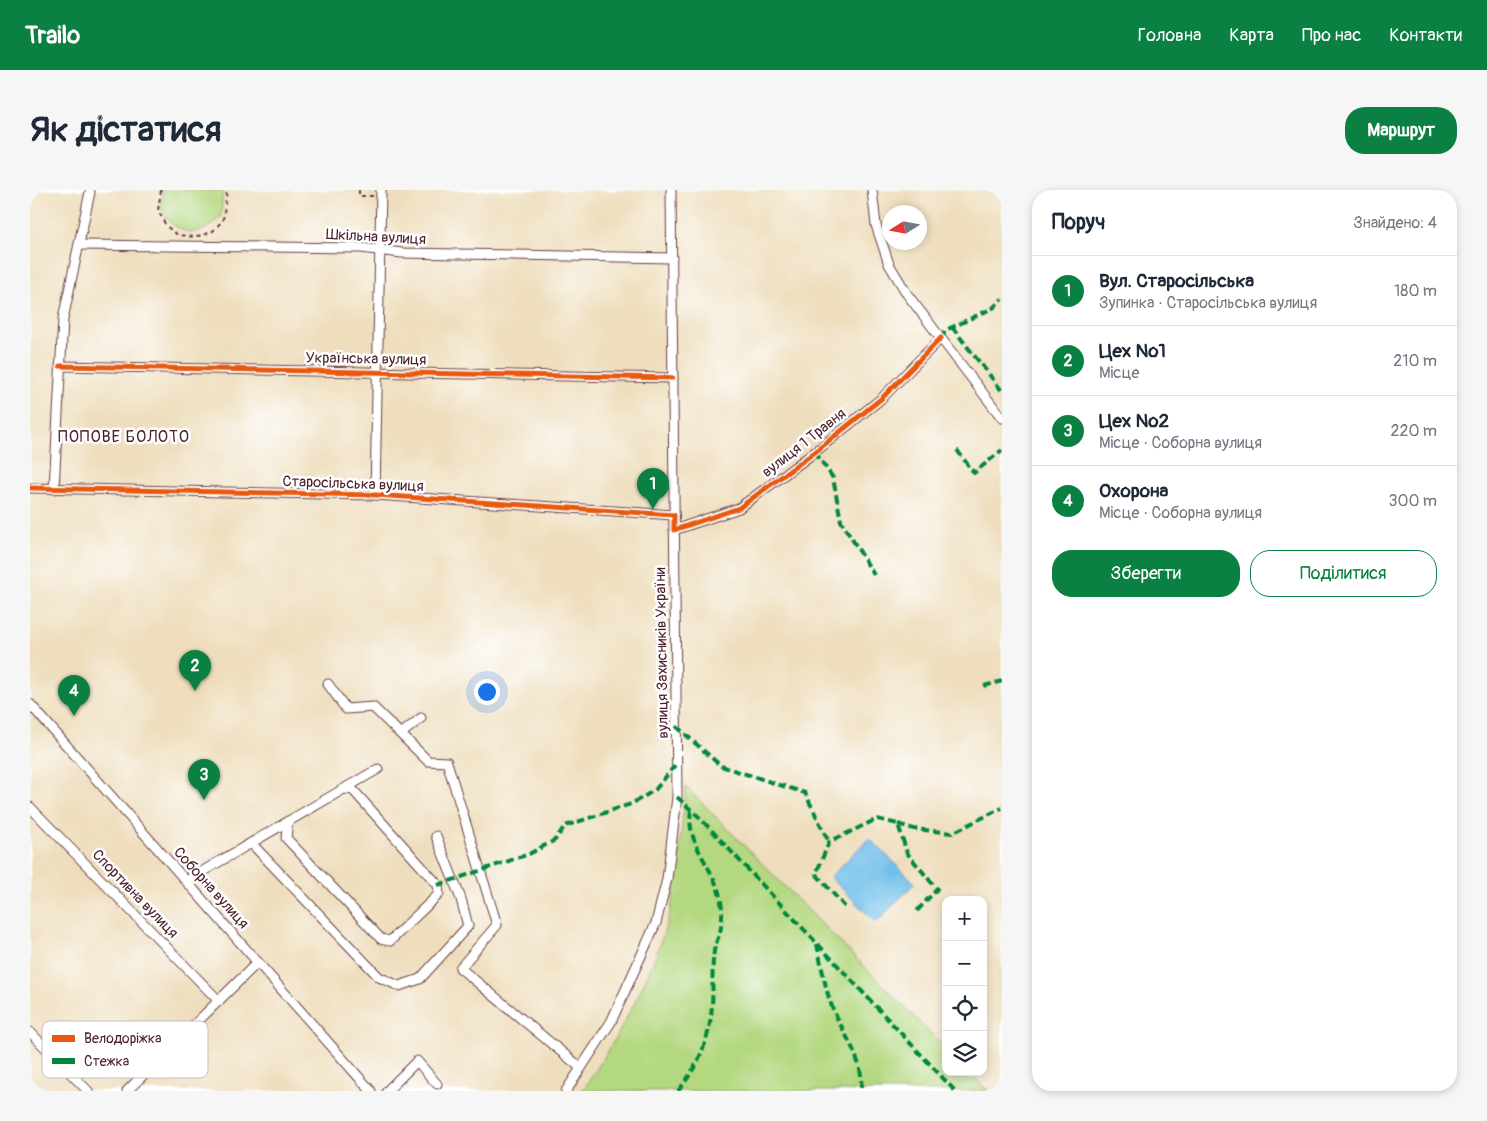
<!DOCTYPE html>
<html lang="uk">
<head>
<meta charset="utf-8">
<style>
  body { margin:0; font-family:Pangolin,sans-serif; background:#f6f6f7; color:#1f2937 }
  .controls { position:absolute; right:15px; bottom:15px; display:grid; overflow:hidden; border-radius:10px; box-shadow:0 2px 8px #0003 }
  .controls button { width:45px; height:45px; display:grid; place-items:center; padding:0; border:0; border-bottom:1px solid #e0e1e3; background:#fff; color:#1f2937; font:25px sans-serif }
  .compass { position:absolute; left:852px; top:15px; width:45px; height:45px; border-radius:50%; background:#fff; box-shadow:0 2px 8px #0003; rotate:259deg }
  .you { position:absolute; left:456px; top:501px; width:18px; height:18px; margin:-12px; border:4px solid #fff; border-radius:50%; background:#1a73e8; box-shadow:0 0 0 8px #1a73e833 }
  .badge { display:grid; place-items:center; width:32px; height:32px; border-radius:50%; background:#0b8043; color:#fff; font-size:16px; font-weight:700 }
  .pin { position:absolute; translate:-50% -41px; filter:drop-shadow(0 1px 2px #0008) }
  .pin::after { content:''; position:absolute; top:26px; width:18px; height:15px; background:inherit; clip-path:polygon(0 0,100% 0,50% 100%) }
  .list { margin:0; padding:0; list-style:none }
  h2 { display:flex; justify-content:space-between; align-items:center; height:65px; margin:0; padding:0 20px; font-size:21px }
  h2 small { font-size:16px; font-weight:400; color:#747a83 }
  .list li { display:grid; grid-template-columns:32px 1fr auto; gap:15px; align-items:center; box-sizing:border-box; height:70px; padding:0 20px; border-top:1px solid #e0e1e3 }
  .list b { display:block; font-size:19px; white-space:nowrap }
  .list p { margin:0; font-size:16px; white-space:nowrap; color:#747a83 }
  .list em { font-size:16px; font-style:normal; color:#747a83 }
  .actions { display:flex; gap:10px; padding:15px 20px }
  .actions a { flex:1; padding:11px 0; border:1px solid #0b8043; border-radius:20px; text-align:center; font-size:18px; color:#0b8043 }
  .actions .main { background:#0b8043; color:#fff }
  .icon { flex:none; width:28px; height:28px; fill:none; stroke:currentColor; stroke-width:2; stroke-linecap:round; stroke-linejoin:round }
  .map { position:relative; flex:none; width:972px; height:901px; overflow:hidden; border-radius:20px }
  header { display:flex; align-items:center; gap:30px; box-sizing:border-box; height:70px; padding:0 25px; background:#0b8043; color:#fff }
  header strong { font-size:24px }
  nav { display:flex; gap:28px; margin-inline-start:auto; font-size:18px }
  .intro { display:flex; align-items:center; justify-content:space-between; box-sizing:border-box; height:120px; padding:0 30px }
  h1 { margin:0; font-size:35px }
  .button { padding:12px 22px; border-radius:20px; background:#0b8043; color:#fff; font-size:18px; font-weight:700 }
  main { display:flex; gap:30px; padding:0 30px }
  aside { flex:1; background:#fff; border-radius:20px; box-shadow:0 2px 8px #0003 }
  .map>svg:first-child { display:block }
  .green { fill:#b4d880; stroke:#7f7c56 }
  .water { fill:#6fbeea; stroke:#5c6e8a }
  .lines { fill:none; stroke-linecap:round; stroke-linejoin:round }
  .minor-casing { stroke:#633c41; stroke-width:11 }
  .path { stroke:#633c41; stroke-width:2; stroke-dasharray:4 4; stroke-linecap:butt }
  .minor { stroke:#fff; stroke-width:9 }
  .quiet { stroke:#00873e; stroke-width:4; stroke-dasharray:8 4; stroke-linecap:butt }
  .cycleway-casing { stroke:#fff; stroke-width:8 }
  .cycleway { stroke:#e8590c; stroke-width:5 }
  .labels { text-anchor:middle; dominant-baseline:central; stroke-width:5; stroke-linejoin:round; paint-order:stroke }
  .street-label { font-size:15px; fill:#4a1f2b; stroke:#fff }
  .neighbourhood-label { font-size:16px; letter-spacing:1px; fill:#4a1f2b; stroke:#fff }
  .key { fill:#fff; stroke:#c9bcbf; stroke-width:1 }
  .key-label { font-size:14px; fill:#4a1f2b }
</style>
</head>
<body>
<header>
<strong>Trailo</strong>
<nav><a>Головна</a><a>Карта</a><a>Про нас</a><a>Контакти</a></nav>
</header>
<div class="intro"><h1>Як дістатися</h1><a class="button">Маршрут</a></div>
<main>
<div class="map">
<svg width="972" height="901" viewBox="0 0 972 901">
  <rect width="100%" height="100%" fill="#fff"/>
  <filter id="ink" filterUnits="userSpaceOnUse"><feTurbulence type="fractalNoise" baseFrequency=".02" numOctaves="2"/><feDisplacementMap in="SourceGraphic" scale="10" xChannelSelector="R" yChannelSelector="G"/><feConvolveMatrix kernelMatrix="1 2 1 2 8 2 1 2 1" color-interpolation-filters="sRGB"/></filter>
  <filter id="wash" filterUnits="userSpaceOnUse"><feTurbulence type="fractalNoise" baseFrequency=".0096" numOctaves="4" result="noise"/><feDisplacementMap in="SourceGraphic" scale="20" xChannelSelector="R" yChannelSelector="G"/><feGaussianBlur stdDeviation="1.12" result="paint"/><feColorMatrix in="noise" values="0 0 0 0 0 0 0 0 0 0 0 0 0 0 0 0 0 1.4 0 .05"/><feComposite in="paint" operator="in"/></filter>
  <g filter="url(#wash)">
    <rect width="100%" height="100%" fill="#eedebd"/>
    <g class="green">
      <path d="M133,0h60l-2,26c-16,17 -32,23 -51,6 -4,-4 -8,-10 -9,-16 0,-5 2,-11 2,-16z"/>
      <path d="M656,597l260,262v23h23l19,19h-406c37,-53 79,-130 91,-193 6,-37 9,-74 13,-111z"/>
    </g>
    <path class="water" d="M839,648l46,45 -39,40 -46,-46z"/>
  </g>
  <g filter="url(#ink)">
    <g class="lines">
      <defs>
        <g id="minor">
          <path d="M842,0l4,35 13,39 18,30 95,124"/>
          <path d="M49,55l282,3 41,5 270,5"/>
          <path d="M30,176l613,12"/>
          <path d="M0,298l345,7 299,20v15l65,-22 76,-56 67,-54 59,-60"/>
          <path d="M24,299l9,-170 27,-127"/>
          <path d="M345,305l6,-305"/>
          <path d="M298,494l18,25 27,-2 55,54 19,1 50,163 -37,43 121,100"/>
          <path d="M0,514l341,387"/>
          <path d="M371,544l20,-16"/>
          <path d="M0,617l189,194"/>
          <path d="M258,631l-2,17 95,101 9,2 49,-47 -1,-9 -85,-95 -8,-1"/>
          <path d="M221,653l128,134 20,9 21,-7 48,-53 -7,-27 -25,-63"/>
          <path d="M156,691l192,-112"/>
          <path d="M0,842l58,59"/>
          <path d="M97,901l131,-129"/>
          <path d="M357,901l30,-30 20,23"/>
          <path d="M536,901l45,-69 45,-99 11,-44 10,-82 -6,-607"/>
        </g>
      </defs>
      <use href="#minor" class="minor-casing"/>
      <g class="path">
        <path d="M131,0l-3,20 8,16 12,9 16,2 18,-5 11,-12 4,-30"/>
        <path d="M329,0v6h14"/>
      </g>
      <use href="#minor" class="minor"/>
      <g class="quiet">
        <path d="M922,137l50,64"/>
        <path d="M911,148l5,-8 47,-22 9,-9"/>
        <path d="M927,260l17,23 28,-23"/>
        <path d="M785,262l18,26 8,43 33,54"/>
        <path d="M954,496l18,-5"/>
        <path d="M646,536l45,40 84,27 24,49"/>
        <path d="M647,607l21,19 257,275"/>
        <path d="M868,634l16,5 38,4 50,-25"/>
        <path d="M408,695l91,-31 26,-14 10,-14 66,-22 24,-14 22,-27"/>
        <path d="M815,717l-29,-33 13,-32 48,-23 21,5 9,29 30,36 -21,23"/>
        <path d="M787,754c4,19 7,38 13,57 8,26 38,62 30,90"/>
        <path d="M648,901c18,-22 30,-47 33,-76 3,-21 0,-43 3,-64 1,-7 4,-12 6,-19 2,-8 3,-21 1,-30 -5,-35 -36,-56 -30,-92"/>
      </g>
      <defs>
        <g id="cycleway">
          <path d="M30,176l613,12"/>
          <path d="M0,298l345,7 299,20v15l65,-22 76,-56 67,-54 59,-60"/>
        </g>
      </defs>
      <use href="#cycleway" class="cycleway-casing"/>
      <use href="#cycleway" class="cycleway"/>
    </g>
  </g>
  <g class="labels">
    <g class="street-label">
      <text transform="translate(346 47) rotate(3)">Шкільна вулиця</text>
      <text transform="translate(336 169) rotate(1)">Українська вулиця</text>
      <text transform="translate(774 253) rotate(-38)">вулиця 1 Травня</text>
      <text transform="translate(323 294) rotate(2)">Старосільська вулиця</text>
      <text transform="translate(632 463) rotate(-91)">вулиця Захисників України</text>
      <text transform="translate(181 698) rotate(48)">Соборна вулиця</text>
      <text transform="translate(105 704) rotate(46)">Спортивна вулиця</text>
    </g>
    <g class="neighbourhood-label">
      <text x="94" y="247">ПОПОВЕ БОЛОТО</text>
    </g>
  </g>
  <rect x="12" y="831" width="166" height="57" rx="8" class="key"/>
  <rect x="22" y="845" width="23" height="7" fill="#e8590c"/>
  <rect x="22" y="868" width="23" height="6" fill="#00873e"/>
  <g class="key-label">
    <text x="54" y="853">Велодоріжка</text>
    <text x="54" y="876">Стежка</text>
  </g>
</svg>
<div class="controls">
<button>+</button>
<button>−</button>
<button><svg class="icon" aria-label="locate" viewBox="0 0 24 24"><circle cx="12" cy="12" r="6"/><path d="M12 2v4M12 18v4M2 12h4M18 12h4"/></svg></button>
<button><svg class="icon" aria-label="layers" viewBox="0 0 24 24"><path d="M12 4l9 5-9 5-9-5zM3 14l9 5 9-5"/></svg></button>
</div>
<svg class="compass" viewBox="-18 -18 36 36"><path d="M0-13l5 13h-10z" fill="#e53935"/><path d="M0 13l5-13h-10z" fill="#747a83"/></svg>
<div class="you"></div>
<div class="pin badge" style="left:623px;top:319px">1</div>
<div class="pin badge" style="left:165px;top:501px">2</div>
<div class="pin badge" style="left:174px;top:610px">3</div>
<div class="pin badge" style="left:44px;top:526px">4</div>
</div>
<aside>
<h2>Поруч<small>Знайдено: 4</small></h2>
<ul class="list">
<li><span class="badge">1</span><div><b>Вул. Старосільська</b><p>Зупинка · Старосільська вулиця</p></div><em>180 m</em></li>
<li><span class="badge">2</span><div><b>Цех №1</b><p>Місце</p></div><em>210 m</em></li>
<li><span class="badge">3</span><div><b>Цех №2</b><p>Місце · Соборна вулиця</p></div><em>220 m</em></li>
<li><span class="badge">4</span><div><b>Охорона</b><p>Місце · Соборна вулиця</p></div><em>300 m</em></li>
</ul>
<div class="actions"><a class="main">Зберегти</a><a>Поділитися</a></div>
</aside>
</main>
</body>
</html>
